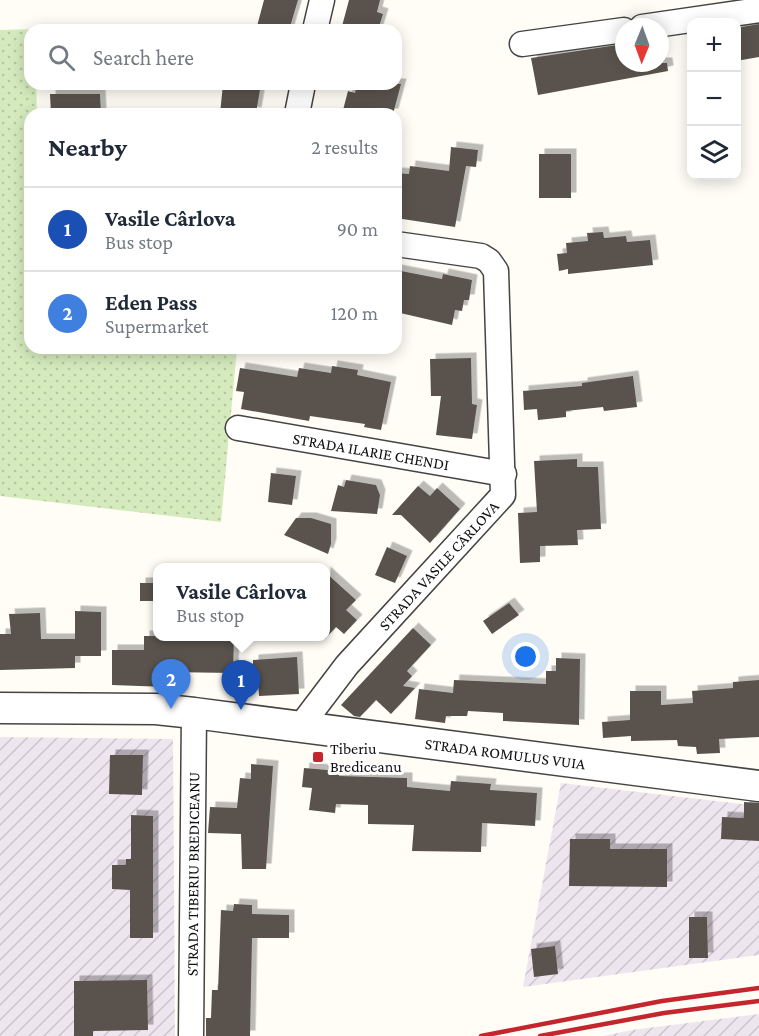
<!DOCTYPE html>
<html lang="en">
<head>
<meta charset="utf-8">
<style>
  body { margin:0; font-family:"Crimson Pro",serif; background:#f6f6f7; color:#1f2937 }
  .controls { position:absolute; right:18px; top:18px; display:grid; overflow:hidden; border-radius:12px; box-shadow:0 3px 15px #0003 }
  .controls button { width:54px; height:54px; display:grid; place-items:center; padding:0; border:0; border-bottom:2px solid #e0e1e3; background:#fff; color:#1f2937; font:30px sans-serif }
  .compass { position:absolute; left:615px; top:18px; width:54px; height:54px; border-radius:50%; background:#fff; box-shadow:0 3px 15px #0003; rotate:181deg }
  .you { position:absolute; left:526px; top:657px; width:21px; height:21px; margin:-15px; border:4px solid #fff; border-radius:50%; background:#1a73e8; box-shadow:0 0 0 9px #1a73e833 }
  .badge { display:grid; place-items:center; width:39px; height:39px; border-radius:50%; background:#c4262e; color:#fff; font-size:20px; font-weight:700 }
  .pin { position:absolute; translate:-50% -50px; filter:drop-shadow(0 2px 3px #0008) }
  .pin::after { content:''; position:absolute; top:32px; width:21px; height:18px; background:inherit; clip-path:polygon(0 0,100% 0,50% 100%) }
  .popup { position:absolute; left:153px; top:563px; width:177px; height:78px; box-sizing:border-box; display:grid; place-content:center; border-radius:12px; background:#fff; filter:drop-shadow(0 2px 4px #0005); font-size:20px; white-space:nowrap; color:#747a83 }
  .popup b { font-size:22px; color:#1f2937 }
  .popup::after { content:''; position:absolute; left:50%; top:100%; margin-left:-12px; border:12px solid transparent; border-top-color:#fff }
  .list { margin:0; padding:0; list-style:none }
  h2 { display:flex; justify-content:space-between; align-items:center; height:78px; margin:0; padding:0 24px; font-size:26px }
  h2 small { font-size:20px; font-weight:400; color:#747a83 }
  .list li { display:grid; grid-template-columns:39px 1fr auto; gap:18px; align-items:center; box-sizing:border-box; height:84px; padding:0 24px; border-top:2px solid #e0e1e3 }
  .list b { display:block; font-size:22px; white-space:nowrap }
  .list p { margin:0; font-size:20px; white-space:nowrap; color:#747a83 }
  .list em { font-size:20px; font-style:normal; color:#747a83 }
  .icon { flex:none; width:33px; height:33px; fill:none; stroke:currentColor; stroke-width:2; stroke-linecap:round; stroke-linejoin:round }
  .map { position:relative; flex:none; width:759px; height:1036px; overflow:hidden }
  .search { position:absolute; background:#fff; box-shadow:0 3px 15px #0003; left:24px; top:24px; width:378px; height:66px; display:flex; align-items:center; gap:15px; box-sizing:border-box; padding:0 21px; border-radius:18px; color:#747a83; font-size:22px }
  .panel { position:absolute; background:#fff; box-shadow:0 3px 15px #0003; left:24px; top:108px; width:378px; height:246px; border-radius:18px }
  .map>svg:first-child { display:block }
  .industrial { fill:url(#industrial-furrows) }
  .grass { fill:url(#grass-dots) }
  .building { fill:#5a524d; filter:url(#shadow) }
  .lines { fill:none; stroke-linecap:round; stroke-linejoin:round }
  .minor-casing { stroke:#444; stroke-width:27 }
  .tertiary-casing { stroke:#444; stroke-width:33 }
  .minor { stroke:#fff; stroke-width:24 }
  .tertiary { stroke:#fff; stroke-width:30 }
  .rail { stroke:#c4262e; stroke-width:4.5 }
  .poi-dot { fill:#c4262e; stroke:#fff; stroke-width:2 }
  .labels { text-anchor:middle; dominant-baseline:central; stroke-width:6; stroke-linejoin:round; paint-order:stroke }
  .street-label { font-size:16px; fill:#111; stroke:#fff }
  .poi-label { font-size:16px; fill:#111; stroke:#fff; text-anchor:start }
</style>
</head>
<body>
<div class="map">
<svg width="759" height="1036" viewBox="0 0 759 1036">
  <defs>
    <pattern id="industrial-furrows" width="10" height="10" patternUnits="userSpaceOnUse" patternTransform="scale(1.5)"><rect width="10" height="10" fill="#eee6ef"/><path d="M-1 1l2-2M0 10L10 0M9 11l2-2" fill="none" stroke="#cbc4cc"/></pattern>
    <pattern id="grass-dots" width="8" height="8" patternUnits="userSpaceOnUse" patternTransform="scale(1.5)"><rect width="8" height="8" fill="#d5ebbd"/><path d="M2 2h.1M6 6h.1" fill="none" stroke="#b6c8a1" stroke-width="1.8" stroke-linecap="round"/></pattern>
    <filter id="shadow"><feDropShadow dx="5.5" dy="-5.5" stdDeviation="0" flood-color="#0004"/></filter>
  </defs>
  <rect width="100%" height="100%" fill="#fffdf5"/>
  <g class="industrial">
    <path d="M0,737l173,2 2,297h-175z"/>
    <path d="M561,783l198,23v149l-236,32z"/>
    <path d="M759,1014v22h-156l29,-6z"/>
  </g>
  <path class="grass" d="M35,29l-5,1v54h6l1,30h-7v234h207l-16,174 -221,-26v-466z"/>
  <g class="building">
    <path d="M264,0h34l-9,30h-33z"/>
    <path d="M349,0h31l-3,12 6,2 -5,16h-37z"/>
    <path d="M759,24v33l-23,4v-33z"/>
    <path d="M624,44v19h43l1,8 -130,24 -7,-37z"/>
    <path d="M223,84h38l-5,29 -18,-3 -1,4h-17z"/>
    <path d="M357,84h44l-8,30h-36l-14,-4 5,-19 7,2z"/>
    <path d="M50,94h50l1,20h-50z"/>
    <path d="M451,147l27,3 -2,17 -10,-1 -11,61 -59,-9v-45l13,1 1,-8 39,5z"/>
    <rect x="539" y="154" width="32" height="44"/>
    <path d="M603,232l1,6 22,-2 1,6 23,-2 3,25 -85,9v-5l-9,2 -2,-17 10,-1 -1,-10 22,-2 -1,-8z"/>
    <path d="M396,270l46,9 1,-5 29,6 -3,20h-5l-2,11 -7,-1 -3,15 -56,-13z"/>
    <path d="M471,358l1,46 5,1 -5,34 -36,-4 5,-39h-10l-1,-37z"/>
    <path d="M332,366l26,4 -1,5 34,7 -10,48 -17,-3 1,-3 -55,-8 -1,5 -68,-12 3,-17 -8,-1 4,-23 57,9 2,-9 32,5z"/>
    <path d="M633,376l4,31 -33,4 -1,-4 -37,4v6l-28,3 -1,-11 -13,1 -1,-19 59,-5v-3z"/>
    <path d="M577,459v8h21l3,62 -24,1 1,15 -38,1v16l-20,1 -2,-50 19,-1 -3,-51z"/>
    <path d="M271,473l25,3 -4,29 -24,-3z"/>
    <path d="M346,480l30,5 4,10 -3,19 -46,-3 7,-26 6,2z"/>
    <path d="M418,486l12,10 7,-8 23,21 -30,34 -29,-28h-9z"/>
    <path d="M296,518h15l20,6v20l-3,10 -44,-19z"/>
    <path d="M387,547l20,9 -12,27 -20,-8z"/>
    <path d="M325,572l31,28 -10,10 11,10 -13,14 -8,-7 -11,12z"/>
    <rect x="140" y="583" width="17" height="18"/>
    <path d="M509,603l10,12 -27,19 -9,-13z"/>
    <path d="M75,611l26,1v44h-26v12l-75,2v-36h11l-2,-20 31,-1 1,26h34z"/>
    <path d="M413,628l18,17 -24,26 5,5 -9,10 12,2 -24,26 -15,-14 -16,17 -6,-1 -13,-11z"/>
    <path d="M144,636h90l-1,37 -66,-1v15l-55,-2v-35h32z"/>
    <path d="M297,657l2,37 -40,2 -1,-14h-5v-22z"/>
    <path d="M556,658l24,1 -1,66 -76,-4v-8l-35,-2 -1,5h-21l-1,7 -30,-4 4,-30 34,4 1,-13 92,4v-13h10z"/>
    <path d="M759,680v57l-40,2 1,14 -23,1 -1,-7 -18,-1 -1,-6 -46,1v-5l-28,2 -1,-16 28,-2v-29h31v14l32,-2 -1,-12 41,-3v-6z"/>
    <path d="M110,755h33l-1,40 -33,-1z"/>
    <path d="M251,764l22,2 -7,103h-24l-1,-35 -33,-1 2,-26 27,1 3,-30 11,1z"/>
    <path d="M304,768l35,3v5l68,2v9l43,4 1,-10 40,3 -1,6 47,3 -2,33 -53,-3 -1,29 -69,-1 2,-26 -46,-1v-19l-32,-1 -1,9 -26,-3 3,-22 -10,-1z"/>
    <path d="M744,802l15,1v38l-38,-2 1,-22 22,1z"/>
    <path d="M131,815l22,1v122h-23v-48l-18,-1v-24h14v-6h5z"/>
    <path d="M570,839h40v10h57v38l-98,-1z"/>
    <path d="M234,904l18,1v9l37,1v23h-37l-2,98h-44v-18h5l1,-28h6l3,-80 12,1z"/>
    <path d="M689,917h18l1,41h-19z"/>
    <path d="M555,946l3,28 -24,3 -3,-28z"/>
    <path d="M147,980l1,50 -55,1v5h-19v-55z"/>
  </g>
  <g class="lines">
    <defs>
      <g id="minor">
        <path d="M642,27l117,-17"/>
        <path d="M315,30l7,-30"/>
        <path d="M522,44l102,-14"/>
        <path d="M297,114l6,-30"/>
        <path id="s1" d="M238,428l266,46"/>
        <path id="s2" d="M300,727l47,-62 156,-170 -7,-224 -7,-10 -8,-5 -85,-12"/>
        <path id="s3" d="M191,1036l3,-323"/>
      </g>
      <g id="tertiary">
        <path id="s4" d="M0,708l156,1 38,4 565,73"/>
      </g>
    </defs>
    <use href="#minor" class="minor-casing"/>
    <use href="#tertiary" class="tertiary-casing"/>
    <use href="#minor" class="minor"/>
    <use href="#tertiary" class="tertiary"/>
    <g class="rail">
      <path d="M481,1036l181,-35 97,-13"/>
      <path d="M540,1036l124,-23 95,-12"/>
    </g>
  </g>
  <rect class="poi-dot" x="312" y="751" width="12" height="12" rx="3"/>
  <g class="labels">
    <g class="street-label">
      <text stroke="none"><textPath href="#s1" startOffset="135">STRADA ILARIE CHENDI</textPath></text>
      <text stroke="none"><textPath href="#s2" startOffset="213">STRADA VASILE CÂRLOVA</textPath></text>
      <text stroke="none"><textPath href="#s4" startOffset="508">STRADA ROMULUS VUIA</textPath></text>
      <text stroke="none"><textPath href="#s3" startOffset="162">STRADA TIBERIU BREDICEANU</textPath></text>
    </g>
    <g class="poi-label">
      <text x="330" y="748">Tiberiu<tspan x="330" dy="18">Brediceanu</tspan></text>
    </g>
  </g>
</svg>
<div class="controls">
<button>+</button>
<button>−</button>
<button><svg class="icon" aria-label="layers" viewBox="0 0 24 24"><path d="M12 4l9 5-9 5-9-5zM3 14l9 5 9-5"/></svg></button>
</div>
<svg class="compass" viewBox="-18 -18 36 36"><path d="M0-13l5 13h-10z" fill="#e53935"/><path d="M0 13l5-13h-10z" fill="#747a83"/></svg>
<div class="you"></div>
<div class="pin badge" style="left:241px;top:710px;background:#1a4fb4">1</div>
<div class="popup"><b>Vasile Cârlova</b>Bus stop</div>
<div class="pin badge" style="left:171px;top:709px;background:#3f7fe0">2</div>
<div class="search"><svg class="icon" aria-label="search" viewBox="0 0 24 24"><circle cx="10" cy="10" r="6"/><path d="M15 15l6 6"/></svg>Search here</div>
<section class="panel">
<h2>Nearby<small>2 results</small></h2>
<ul class="list">
<li><span class="badge" style="background:#1a4fb4">1</span><div><b>Vasile Cârlova</b><p>Bus stop</p></div><em>90 m</em></li>
<li><span class="badge" style="background:#3f7fe0">2</span><div><b>Eden Pass</b><p>Supermarket</p></div><em>120 m</em></li>
</ul>
</section>
</div>
</body>
</html>
